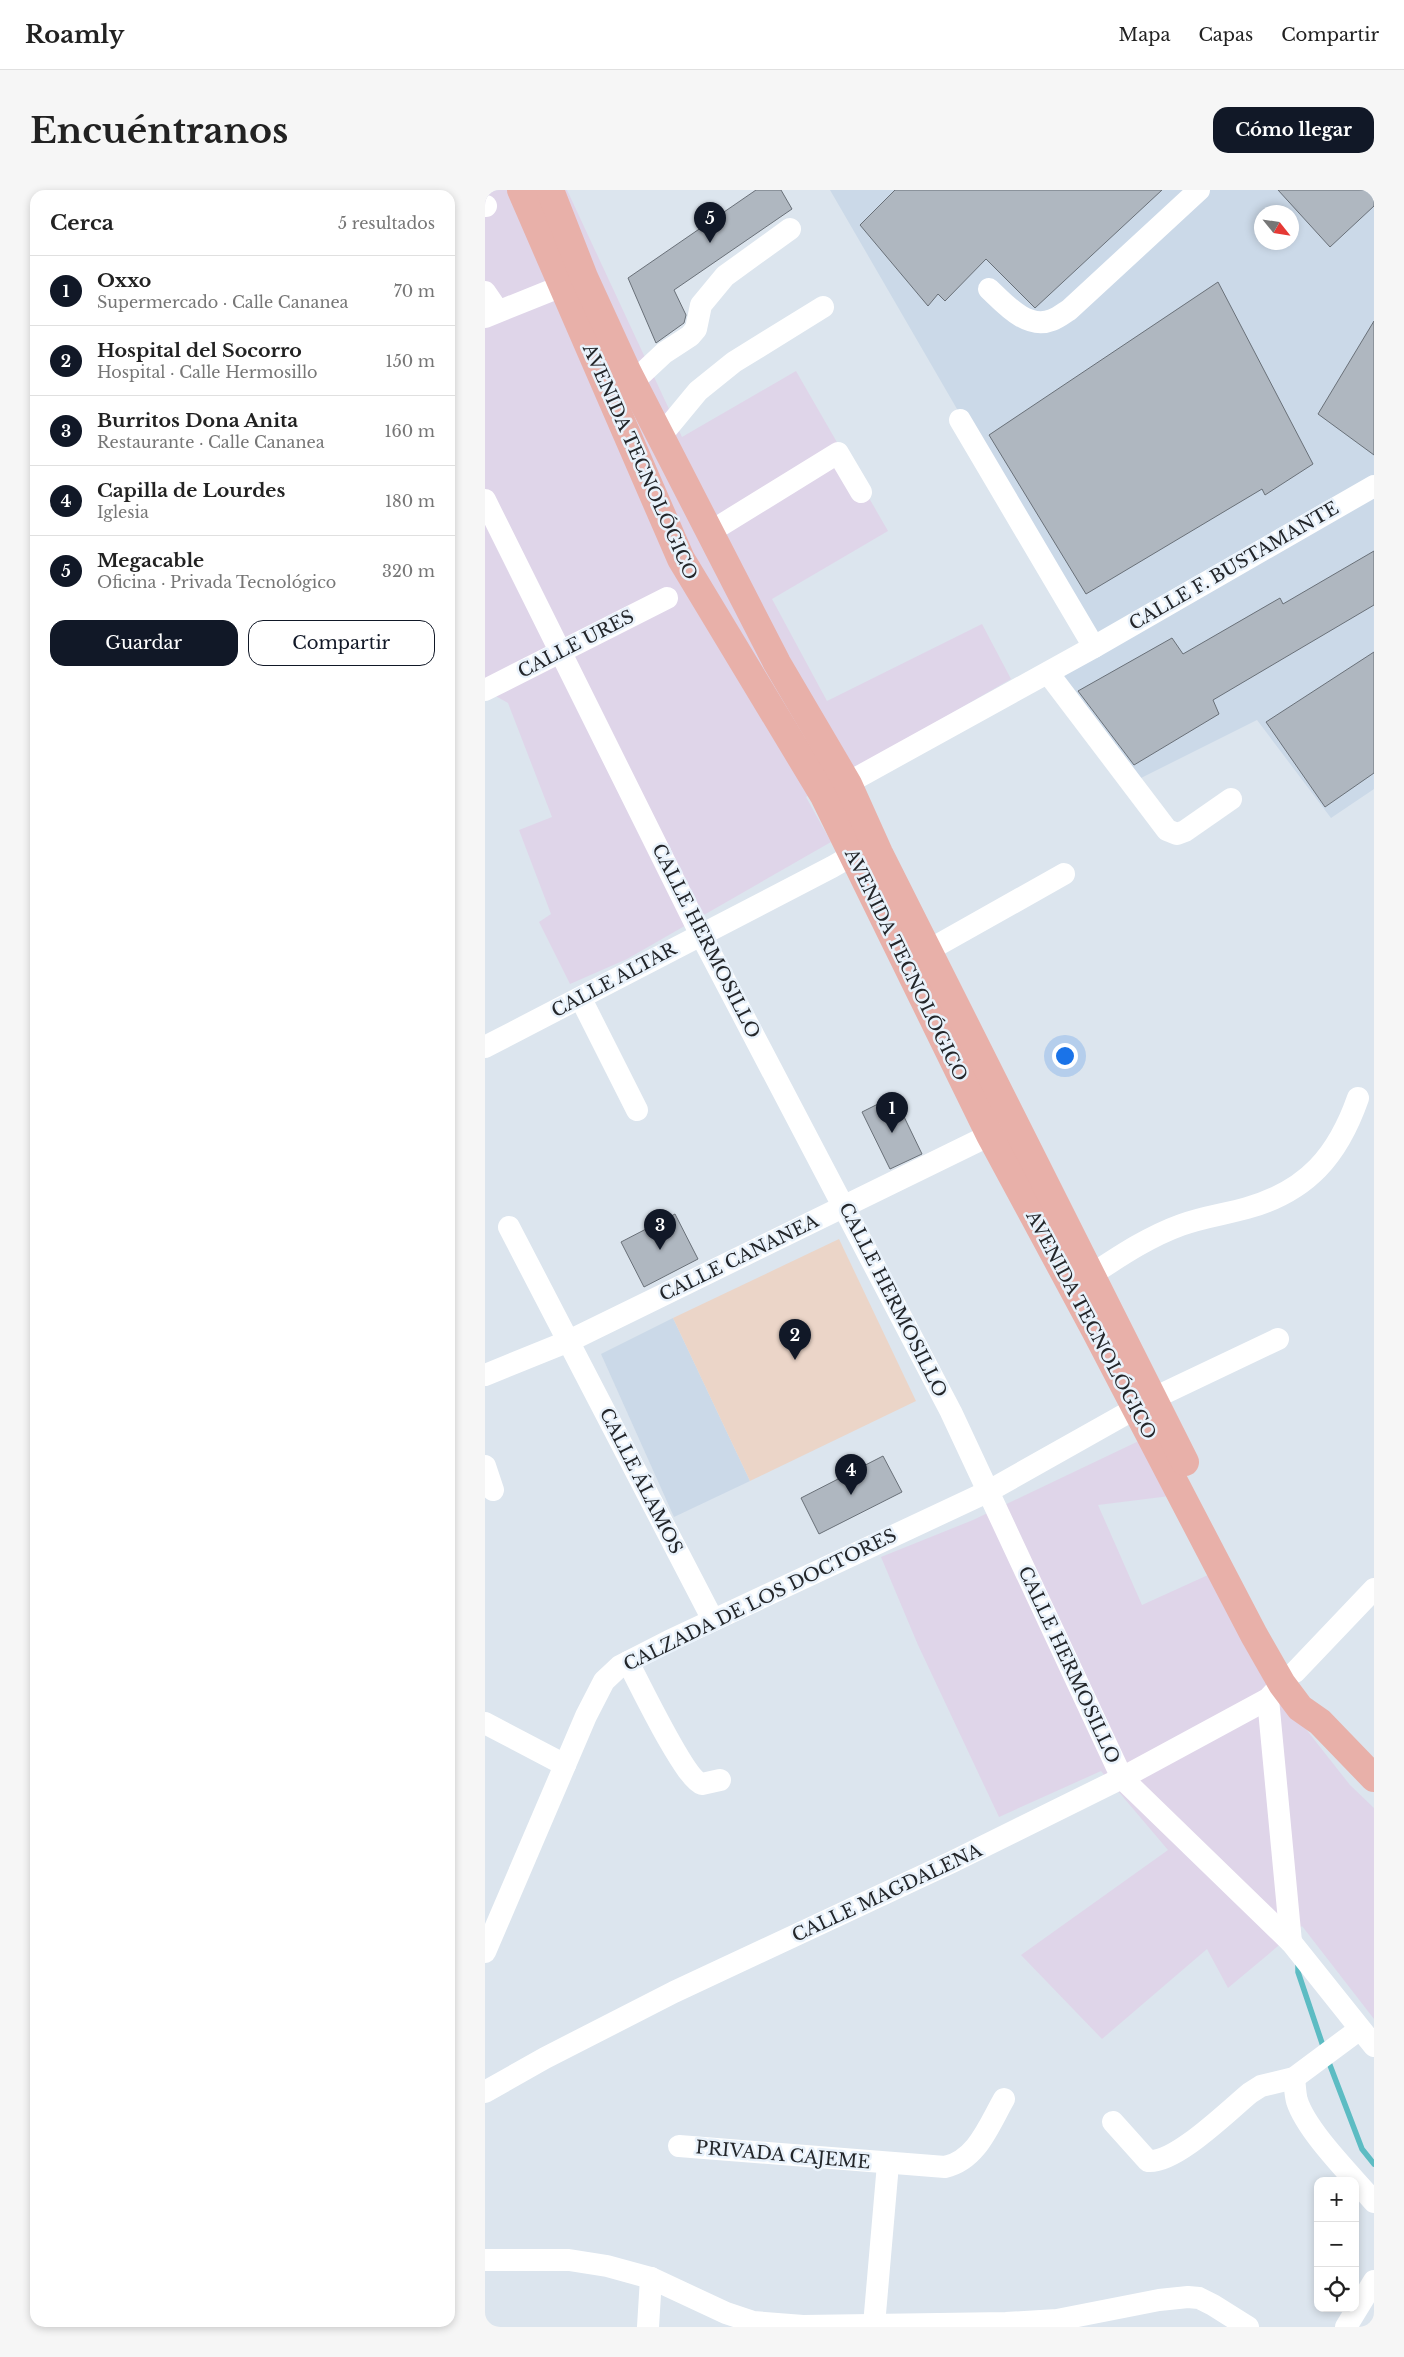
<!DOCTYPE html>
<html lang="es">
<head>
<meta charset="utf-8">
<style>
  body { margin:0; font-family:"Libre Baskerville",serif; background:#f6f6f6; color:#222 }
  .controls { position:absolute; right:15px; bottom:15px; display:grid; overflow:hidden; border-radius:10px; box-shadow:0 2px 8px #0003 }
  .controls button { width:45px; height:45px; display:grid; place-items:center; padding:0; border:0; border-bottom:1px solid #e0e0e0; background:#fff; color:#222; font:25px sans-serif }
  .compass { position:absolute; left:769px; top:15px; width:45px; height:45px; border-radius:50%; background:#fff; box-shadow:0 2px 8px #0003; rotate:120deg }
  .you { position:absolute; left:579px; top:865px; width:18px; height:18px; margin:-12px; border:4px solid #fff; border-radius:50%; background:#1a73e8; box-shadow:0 0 0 8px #1a73e833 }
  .badge { display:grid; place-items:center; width:32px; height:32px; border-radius:50%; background:#111827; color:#fff; font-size:16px; font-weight:700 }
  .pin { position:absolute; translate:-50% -41px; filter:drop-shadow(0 1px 2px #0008) }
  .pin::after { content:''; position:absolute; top:26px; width:18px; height:15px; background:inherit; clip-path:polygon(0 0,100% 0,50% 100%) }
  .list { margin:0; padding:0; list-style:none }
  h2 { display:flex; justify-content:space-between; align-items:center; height:65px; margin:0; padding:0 20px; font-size:21px }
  h2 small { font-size:16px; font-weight:400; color:#767676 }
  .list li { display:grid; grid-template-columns:32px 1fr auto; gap:15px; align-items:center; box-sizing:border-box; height:70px; padding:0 20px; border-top:1px solid #e0e0e0 }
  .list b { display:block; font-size:19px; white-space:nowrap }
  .list p { margin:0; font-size:16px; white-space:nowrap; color:#767676 }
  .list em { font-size:16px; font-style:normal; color:#767676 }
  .actions { display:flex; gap:10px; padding:15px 20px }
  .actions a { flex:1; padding:11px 0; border:1px solid #111827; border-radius:15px; text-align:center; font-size:18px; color:#111827 }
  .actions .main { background:#111827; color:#fff }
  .icon { flex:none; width:28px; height:28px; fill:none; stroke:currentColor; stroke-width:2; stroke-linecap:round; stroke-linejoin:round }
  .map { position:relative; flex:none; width:889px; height:2137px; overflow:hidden; border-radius:15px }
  header { display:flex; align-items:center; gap:30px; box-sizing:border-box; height:70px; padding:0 25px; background:#fff; border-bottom:1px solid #e0e0e0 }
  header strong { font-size:24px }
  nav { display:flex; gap:28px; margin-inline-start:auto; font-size:18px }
  .intro { display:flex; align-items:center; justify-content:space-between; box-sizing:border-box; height:120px; padding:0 30px }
  h1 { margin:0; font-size:35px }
  .button { padding:12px 22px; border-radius:15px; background:#111827; color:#fff; font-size:18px; font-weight:700 }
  main { display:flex; gap:30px; padding:0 30px }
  aside { flex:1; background:#fff; border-radius:15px; box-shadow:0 2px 8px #0003 }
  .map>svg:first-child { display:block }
  .commercial { fill:#dfd5e9 }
  .built { fill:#cbd9e8; fill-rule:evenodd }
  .medical { fill:#ebd5c8 }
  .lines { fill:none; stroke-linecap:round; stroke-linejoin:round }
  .stream { stroke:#5dbcc3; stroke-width:5.5 }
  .building { fill:#afb7c0; stroke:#697078 }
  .minor { stroke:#fff; stroke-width:22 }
  .major { stroke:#e8b0a9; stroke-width:28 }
  .labels { text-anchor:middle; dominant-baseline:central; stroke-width:5; stroke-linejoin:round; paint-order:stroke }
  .street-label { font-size:18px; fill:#23262a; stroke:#e9f2fb }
</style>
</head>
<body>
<header>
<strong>Roamly</strong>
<nav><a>Mapa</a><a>Capas</a><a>Compartir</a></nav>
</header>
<div class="intro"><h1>Encuéntranos</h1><a class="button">Cómo llegar</a></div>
<main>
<aside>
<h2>Cerca<small>5 resultados</small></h2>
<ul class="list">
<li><span class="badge">1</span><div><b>Oxxo</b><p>Supermercado · Calle Cananea</p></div><em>70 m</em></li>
<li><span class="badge">2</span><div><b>Hospital del Socorro</b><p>Hospital · Calle Hermosillo</p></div><em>150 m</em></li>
<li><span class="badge">3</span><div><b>Burritos Dona Anita</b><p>Restaurante · Calle Cananea</p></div><em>160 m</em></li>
<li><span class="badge">4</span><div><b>Capilla de Lourdes</b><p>Iglesia</p></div><em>180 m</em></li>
<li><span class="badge">5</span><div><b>Megacable</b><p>Oficina · Privada Tecnológico</p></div><em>320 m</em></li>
</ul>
<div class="actions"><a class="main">Guardar</a><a>Compartir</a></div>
</aside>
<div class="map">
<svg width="889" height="2137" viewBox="0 0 889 2137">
  <rect width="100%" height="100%" fill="#dce5ee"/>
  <g class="commercial">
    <path d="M0,0h82l115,247 114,-66 92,160 -116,68 55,102 155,-77 29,55 -205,118 25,45 -204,117 -57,25 -31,-62 12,-8 -32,-84 33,-13 -44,-114 -23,-13z"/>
    <path d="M658,1249l27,57 -72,9 44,100 66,-30 56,101 86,109 24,23v211l-72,-93 -74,62 -21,-39 -105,90 -81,-84 147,-105 -67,-79 -102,46 -81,-172 -37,-88 92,-37z"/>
  </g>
  <g class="built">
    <path d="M345,0h544v599l-43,29 -74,-98 -122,61 -80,-103 40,-31zM776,22h30v30h-30z"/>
    <path d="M188,1128l77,163 -76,36 -73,-163z"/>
  </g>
  <path class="medical" d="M354,1049l77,162 -166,80 -77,-163z"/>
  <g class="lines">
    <g class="stream">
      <path d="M813,1772v10l26,77"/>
      <path d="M843,1870l34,89 12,15"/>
    </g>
  </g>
  <g class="building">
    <path d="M271,0h25l11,19 -118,81 12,25 -2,8 -28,20 -28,-65z"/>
    <path d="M410,0h267l-127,118 -49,-49 -41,42 -7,-7 -10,12 -68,-81z"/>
    <path d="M793,0h96v16l-44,41z"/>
    <path d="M733,92l95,182 -48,31 -3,-6 -176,105 -97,-159z"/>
    <path d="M889,131v134l-56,-41z"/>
    <path d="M889,361v54l-161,95 6,14 -85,51 -56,-74 94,-53 11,16 97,-56 3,6z"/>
    <path d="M889,462v121l-49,34 -59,-85z"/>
    <path d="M409,906l28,58 -32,15 -28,-57z"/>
    <path d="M190,1024l23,45 -54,28 -23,-45z"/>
    <path d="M398,1266l19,36 -83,42 -18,-36z"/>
  </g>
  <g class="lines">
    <g class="minor">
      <path d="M0,16h1"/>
      <path d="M504,99c16,15 38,41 63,31 6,-2 12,-7 17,-10l130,-120"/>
      <path d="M0,102l13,19"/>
      <path d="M0,127l92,-37"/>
      <path d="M148,192l31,-29 26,-17 6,-7 5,-24 24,-29 65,-47"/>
      <path d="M475,230l134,227"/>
      <path d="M175,247l38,-46 36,-29 89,-55"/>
      <path d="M0,310l216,435 250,477 171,366 169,164 83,104"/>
      <path d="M225,342l128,-79 23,39"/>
      <path d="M563,483l119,157 10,4 8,-3 46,-32"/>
      <path d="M0,500l182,-92"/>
      <path d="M348,601l261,-144 280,-161"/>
      <path d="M444,760l135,-76"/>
      <path d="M96,809l56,111"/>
      <path d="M0,857l347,-180 35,-20"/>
      <path d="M24,1037l204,393"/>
      <path d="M606,1085c29,-19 57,-38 90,-50 21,-8 45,-11 66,-17 61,-17 91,-53 111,-110"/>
      <path d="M0,1185l84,-34 421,-206"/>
      <path d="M0,1276l8,24"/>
      <path d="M143,1472c11,21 57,117 74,122l18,-4"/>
      <path d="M810,1482l79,-83"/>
      <path d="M783,1509l23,243"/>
      <path d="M0,1533l80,42"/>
      <path d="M0,1762l101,-236 18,-35 16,-15 49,-25 318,-149 167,-94 124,-59"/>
      <path d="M809,1888c1,7 1,16 3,23 10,31 55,75 77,101"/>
      <path d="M0,1902l60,-34 129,-66 278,-130 170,-84 146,-79 14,-15"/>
      <path d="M628,1932l35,39c27,3 80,-50 102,-68l11,-7 33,-8 66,-49"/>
      <path d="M194,1956l266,21c32,-7 44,-42 59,-68"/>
      <path d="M0,2070h84l38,6 44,12 75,35 27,9 50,4 203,-3 51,-3 102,-20 29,-3 11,1 14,7 35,22"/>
      <path d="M389,2135l14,-161"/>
      <path d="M163,2137l3,-49"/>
      <path d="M861,2137l28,-46"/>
    </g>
    <g class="major">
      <path d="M36,0l160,369 143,237 166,339 105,195 159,305 28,49 18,24 20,14 54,56"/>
      <path d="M65,0l34,87 44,96 149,290 71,121 31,69 306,609"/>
    </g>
  </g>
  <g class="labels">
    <g class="street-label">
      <text transform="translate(155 272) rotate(66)">AVENIDA TECNOLÓGICO</text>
      <text transform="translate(749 376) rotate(-30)">CALLE F. BUSTAMANTE</text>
      <text transform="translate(91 454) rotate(-27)">CALLE URES</text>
      <text transform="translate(221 751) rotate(63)">CALLE HERMOSILLO</text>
      <text transform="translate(421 775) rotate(64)">AVENIDA TECNOLÓGICO</text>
      <text transform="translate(129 790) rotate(-28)">CALLE ALTAR</text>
      <text transform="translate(254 1068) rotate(-26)">CALLE CANANEA</text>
      <text transform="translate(408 1110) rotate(63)">CALLE HERMOSILLO</text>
      <text transform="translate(606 1135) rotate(62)">AVENIDA TECNOLÓGICO</text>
      <text transform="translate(156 1291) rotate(63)">CALLE ÁLAMOS</text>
      <text transform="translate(275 1410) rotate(-26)">CALZADA DE LOS DOCTORES</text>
      <text transform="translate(584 1475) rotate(65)">CALLE HERMOSILLO</text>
      <text transform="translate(402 1703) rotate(-25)">CALLE MAGDALENA</text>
      <text transform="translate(298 1965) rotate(5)">PRIVADA CAJEME</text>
    </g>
  </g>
</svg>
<div class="controls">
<button>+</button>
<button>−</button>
<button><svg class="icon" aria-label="locate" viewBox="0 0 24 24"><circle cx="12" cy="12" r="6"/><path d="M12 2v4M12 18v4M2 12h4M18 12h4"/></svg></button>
</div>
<svg class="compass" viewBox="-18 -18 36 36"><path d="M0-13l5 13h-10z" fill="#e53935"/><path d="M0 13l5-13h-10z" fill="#767676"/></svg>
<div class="you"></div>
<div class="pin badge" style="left:407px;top:943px">1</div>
<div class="pin badge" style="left:310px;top:1170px">2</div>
<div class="pin badge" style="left:175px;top:1060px">3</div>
<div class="pin badge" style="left:366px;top:1305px">4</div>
<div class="pin badge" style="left:225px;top:53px">5</div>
</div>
</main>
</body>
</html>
